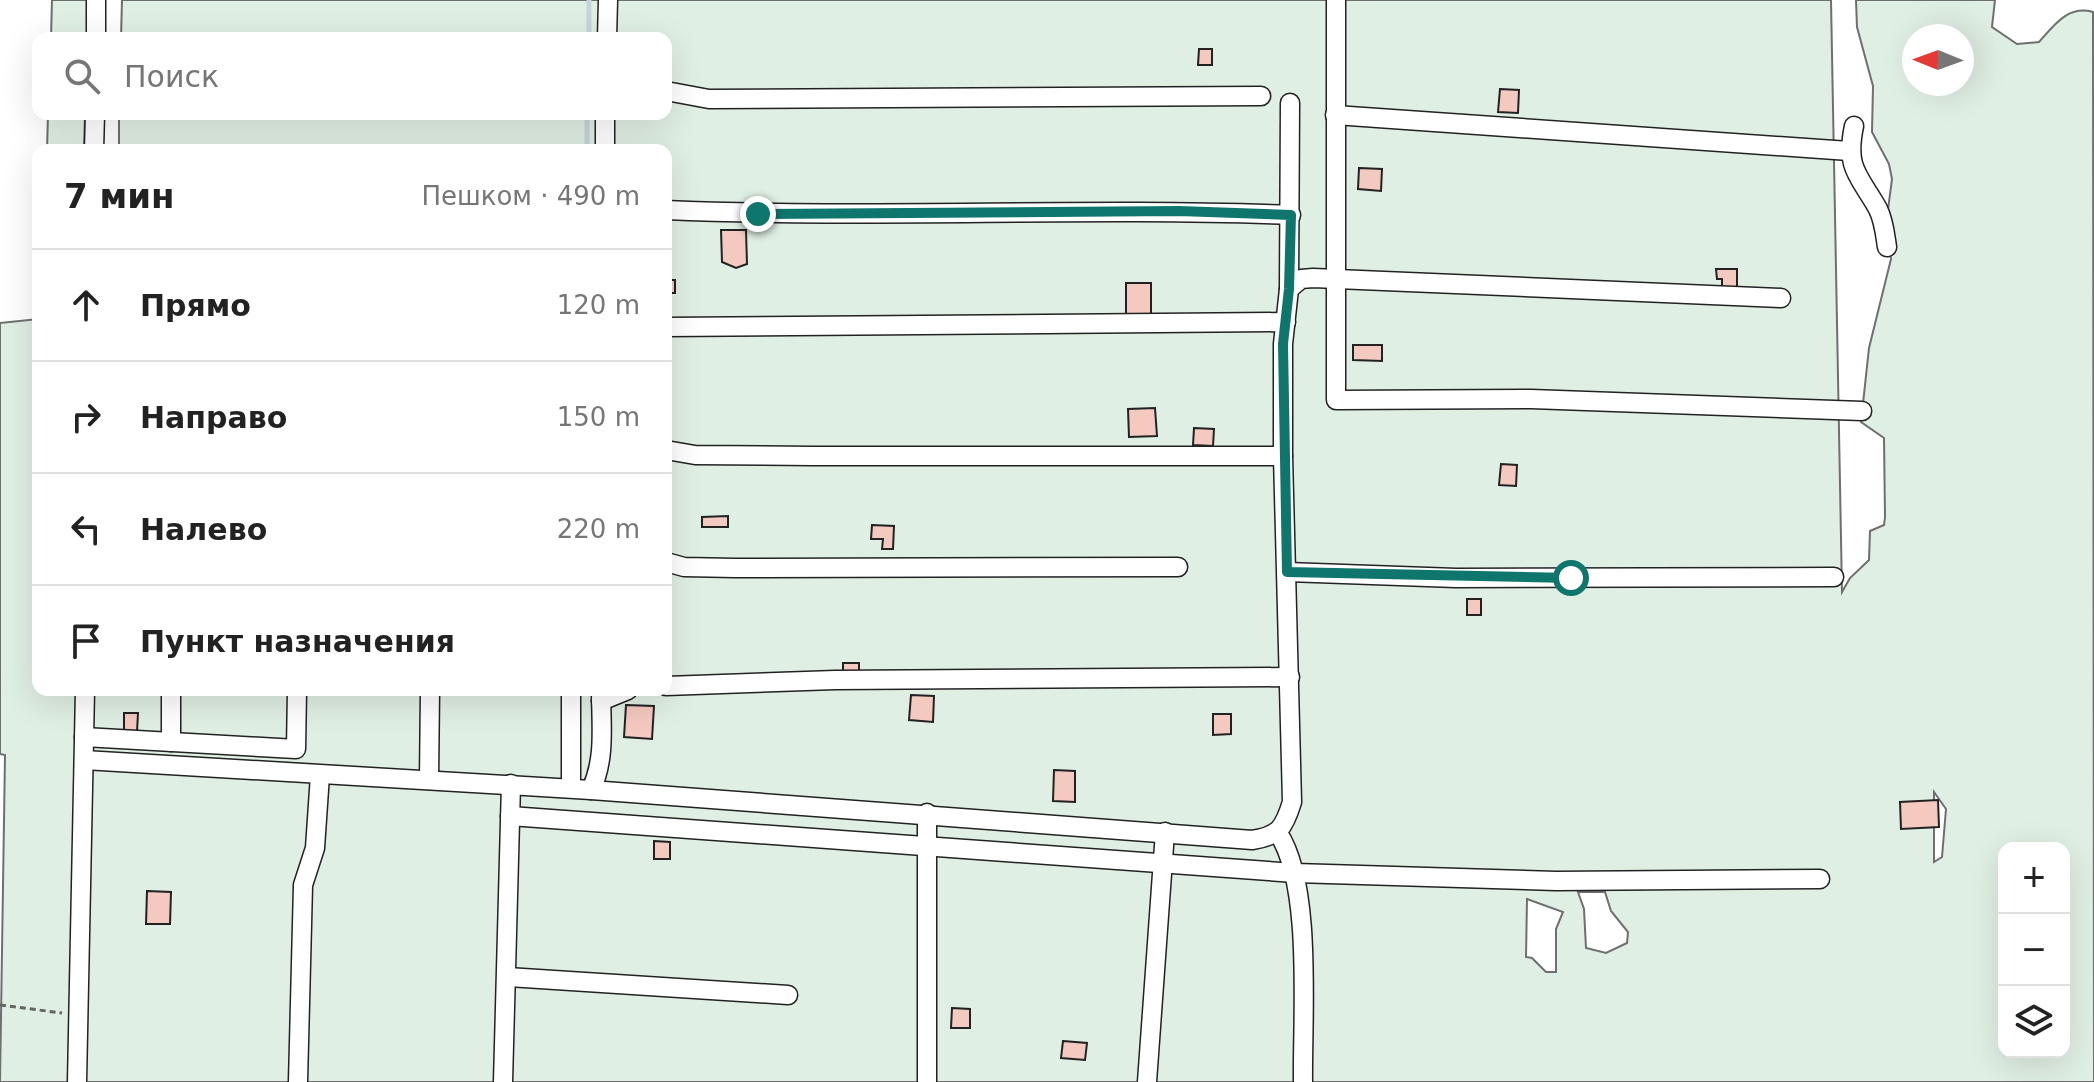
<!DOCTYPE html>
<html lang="ru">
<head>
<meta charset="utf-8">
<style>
  body { margin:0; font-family:"DejaVu Sans",sans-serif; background:#f6f6f6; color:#222 }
  .controls { position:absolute; right:24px; bottom:24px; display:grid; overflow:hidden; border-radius:16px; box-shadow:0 8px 32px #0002 }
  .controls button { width:72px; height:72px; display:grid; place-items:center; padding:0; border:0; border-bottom:2px solid #e0e0e0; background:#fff; color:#222; font:40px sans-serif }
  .compass { position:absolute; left:1902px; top:24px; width:72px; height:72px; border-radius:50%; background:#fff; box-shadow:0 8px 32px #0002; rotate:271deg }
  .stop { position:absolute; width:24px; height:24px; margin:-18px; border:6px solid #0f766e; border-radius:50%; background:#fff }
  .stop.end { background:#0f766e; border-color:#fff; box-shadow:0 2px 8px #0008 }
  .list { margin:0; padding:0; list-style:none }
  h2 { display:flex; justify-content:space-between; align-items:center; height:104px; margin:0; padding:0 32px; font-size:34px }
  h2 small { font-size:26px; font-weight:400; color:#767676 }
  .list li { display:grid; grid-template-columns:52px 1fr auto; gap:24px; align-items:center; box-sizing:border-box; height:112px; padding:0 32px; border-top:2px solid #e0e0e0 }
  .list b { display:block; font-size:30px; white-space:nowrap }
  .list em { font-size:26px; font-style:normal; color:#767676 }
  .icon { flex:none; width:44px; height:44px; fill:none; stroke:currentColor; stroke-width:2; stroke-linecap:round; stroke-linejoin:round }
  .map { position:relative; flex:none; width:2094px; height:1082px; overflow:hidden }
  .search { position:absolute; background:#fff; box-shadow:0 8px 32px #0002; left:32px; top:32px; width:640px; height:88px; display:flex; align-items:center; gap:20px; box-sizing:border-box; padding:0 28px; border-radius:16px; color:#767676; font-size:30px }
  .panel { position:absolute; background:#fff; box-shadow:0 8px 32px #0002; left:32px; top:144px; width:640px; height:552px; border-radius:16px }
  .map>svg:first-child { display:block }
  .green { fill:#e0efe3; stroke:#6f6f6f; stroke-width:2; fill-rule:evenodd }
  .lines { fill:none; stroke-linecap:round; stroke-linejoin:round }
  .stream { stroke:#c7d3dd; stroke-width:5 }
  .building { fill:#f3c9c0; stroke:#222; stroke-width:2 }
  .minor-casing { stroke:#222; stroke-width:21 }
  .path { stroke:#646464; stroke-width:3; stroke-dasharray:6 4; stroke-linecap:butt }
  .minor { stroke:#fff; stroke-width:18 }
  .route { stroke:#0f766e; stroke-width:10 }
</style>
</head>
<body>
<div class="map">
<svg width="2094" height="1082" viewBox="0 0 2094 1082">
  <rect width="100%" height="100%" fill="#fff"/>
  <g class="green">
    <path d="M52,0h35v38h-36z"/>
    <path d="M122,0h1709l11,592 8,-14 19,-18 1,-29 14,-6 1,-8 -1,-79 -23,-16 8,-74 22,-89 -4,-42 5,-38 -3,-15 -17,-32 1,-46 -16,-59 -1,-27h139l-3,27 25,17 22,-2c15,-17 29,-37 54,-30l1,1070h-2094l5,-327 -5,-1v-431l38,-4v371h628v-540h-547v-36h547v-76h-545zM1914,36h48v48h-48zM1934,792l12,17 -4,48 -8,5zM2004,848h60v204h-60zM1578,892h27l6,19 17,21 -1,11 -21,10 -20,-5 -2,-39zM1527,899l36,13 -7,17v43h-10l-14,-14 -6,-1z"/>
    <path d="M48,114h37l-1,36h-37z"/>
  </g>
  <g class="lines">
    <g class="stream">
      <path d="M589,38v-38"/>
      <path d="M587,150v-36"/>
    </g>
  </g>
  <g class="building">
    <path d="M1199,49h13v16h-14z"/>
    <path d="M1500,89l19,1 -1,23 -20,-1z"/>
    <path d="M1359,168l23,1 -1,22 -23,-2z"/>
    <path d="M721,230h25l1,34 -11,4 -14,-6z"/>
    <path d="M1716,269h21v20h-15v-10h-5z"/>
    <rect x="666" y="280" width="9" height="13"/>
    <rect x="1126" y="283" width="25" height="35"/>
    <path d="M1353,345h29v16l-29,-1z"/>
    <path d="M1155,408l2,28 -28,1 -1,-28z"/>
    <path d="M1194,428l20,1 -1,17 -20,-1z"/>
    <path d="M1501,464l16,1 -1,21 -17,-1z"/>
    <path d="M728,516v11h-26v-10z"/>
    <path d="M872,525l22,1 -1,23h-11l1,-10h-12z"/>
    <rect x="1467" y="599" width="14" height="16"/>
    <path d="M843,663h16v14l-16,-1z"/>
    <path d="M911,695l23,1 -1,26 -24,-2z"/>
    <path d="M626,705l28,1 -2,33 -28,-2z"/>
    <path d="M124,713h14l-1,19h-13z"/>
    <path d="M1213,714h18v20l-18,1z"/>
    <path d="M1054,770l21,1v31l-22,-1z"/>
    <path d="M1938,800l1,27 -38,2 -1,-27z"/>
    <path d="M654,841l16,1v17h-16z"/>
    <path d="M147,891l24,1 -1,32h-24z"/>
    <path d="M952,1008l18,1v19h-19z"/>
    <path d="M1063,1041l24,2 -2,17 -24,-2z"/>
  </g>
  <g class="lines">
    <defs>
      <g id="minor">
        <path d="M1336,0v400l195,-1 331,12"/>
        <path d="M96,38v-38"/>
        <path d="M607,38l1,-38"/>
        <path d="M666,91l43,8 552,-3"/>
        <path d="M1335,115l514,36"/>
        <path d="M1854,126c-9,43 5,49 24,83 6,12 7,25 9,38"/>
        <path d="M94,150l1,-36"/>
        <path d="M605,150v-36"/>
        <path d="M666,210c208,9 416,-3 625,5"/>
        <path d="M1289,289l12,-10 12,-1 468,20"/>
        <path d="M666,327l620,-5"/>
        <path d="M666,450l29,5 118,1h470"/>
        <path d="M666,562l18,5 51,1 443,-1"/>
        <path d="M1287,572l169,6 378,-1"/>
        <path d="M666,686l169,-6 455,-3"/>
        <path d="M571,690v98"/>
        <path d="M601,701l27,-11"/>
        <path d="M84,737l212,12 1,-59"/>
        <path d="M171,742v-52"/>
        <path d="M84,760l507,30 661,50c27,-4 32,-12 40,-38l-9,-346v-112l6,-55 1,-186"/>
        <path d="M429,780l1,-90"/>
        <path d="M591,790c15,-32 10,-66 10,-100"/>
        <path d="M927,813v269"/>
        <path d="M510,816l785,57 261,8 264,-2"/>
        <path d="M1278,833c35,52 24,185 25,249"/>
        <path d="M507,977l281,18"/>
        <path d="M77,1082l8,-392"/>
        <path d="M298,1082l5,-197 12,-37 5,-73"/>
        <path d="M503,1082l8,-298"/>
        <path d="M1147,1082l18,-250"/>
      </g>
    </defs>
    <use href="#minor" class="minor-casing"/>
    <path class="path" d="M0,1005l62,8"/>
    <use href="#minor" class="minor"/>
  </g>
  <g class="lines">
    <path class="route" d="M758,214l421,-3 112,4 -2,74 -6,55 4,228 284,6"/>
  </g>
</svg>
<div class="controls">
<button>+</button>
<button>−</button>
<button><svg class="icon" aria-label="layers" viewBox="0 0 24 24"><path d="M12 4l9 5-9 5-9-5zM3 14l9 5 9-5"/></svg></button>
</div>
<svg class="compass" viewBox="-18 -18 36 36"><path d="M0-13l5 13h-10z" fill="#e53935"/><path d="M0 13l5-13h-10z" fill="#767676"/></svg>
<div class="stop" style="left:1571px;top:578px"></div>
<div class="stop end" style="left:758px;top:214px"></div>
<div class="search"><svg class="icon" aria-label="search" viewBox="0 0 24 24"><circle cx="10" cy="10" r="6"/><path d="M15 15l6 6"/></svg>Поиск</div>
<section class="panel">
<h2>7 мин<small>Пешком · 490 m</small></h2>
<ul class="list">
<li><svg class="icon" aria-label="ahead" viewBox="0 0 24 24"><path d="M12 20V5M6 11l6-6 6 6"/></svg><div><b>Прямо</b></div><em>120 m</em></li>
<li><svg class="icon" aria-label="right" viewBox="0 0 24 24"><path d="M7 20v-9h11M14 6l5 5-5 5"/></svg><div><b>Направо</b></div><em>150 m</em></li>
<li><svg class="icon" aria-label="left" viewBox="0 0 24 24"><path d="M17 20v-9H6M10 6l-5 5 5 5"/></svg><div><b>Налево</b></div><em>220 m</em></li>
<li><svg class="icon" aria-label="arrive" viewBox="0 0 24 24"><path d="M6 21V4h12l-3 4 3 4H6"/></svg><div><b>Пункт назначения</b></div></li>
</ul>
</section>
</div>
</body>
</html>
